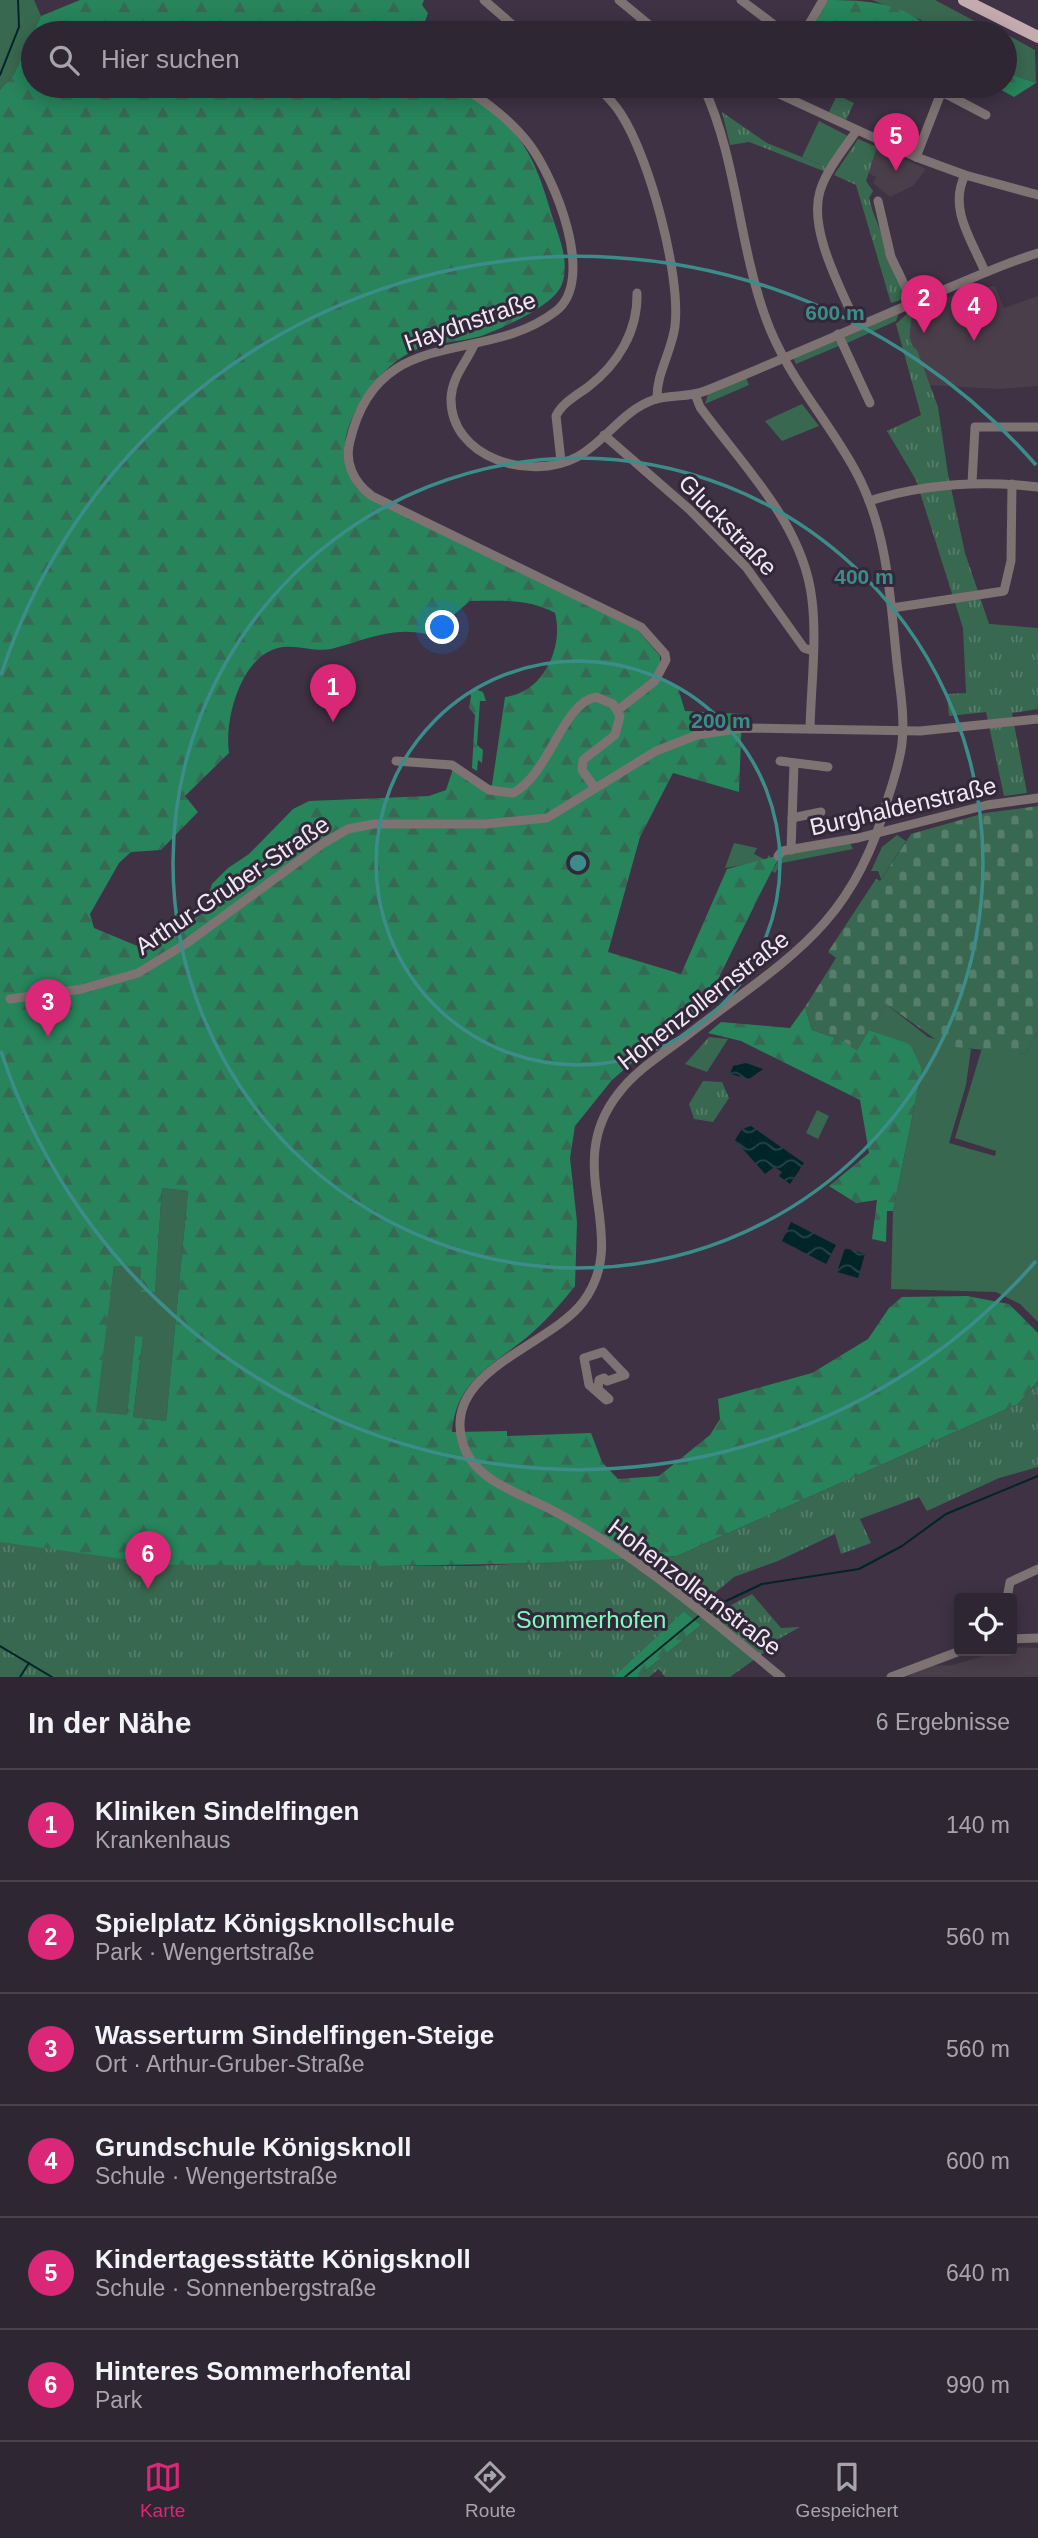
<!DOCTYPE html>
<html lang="de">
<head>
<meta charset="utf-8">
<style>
  body { margin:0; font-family:Arial,sans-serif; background:#362e3b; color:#f1f3f6 }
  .controls { position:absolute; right:21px; bottom:21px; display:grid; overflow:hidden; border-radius:7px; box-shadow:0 4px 18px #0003 }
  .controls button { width:63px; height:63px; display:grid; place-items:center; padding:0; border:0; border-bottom:2px solid #49434e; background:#2e2633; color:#f1f3f6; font:35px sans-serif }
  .you { position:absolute; left:443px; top:628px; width:24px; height:24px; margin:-18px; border:5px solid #fff; border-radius:50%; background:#1a73e8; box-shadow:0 0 0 10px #1a73e833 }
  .badge { display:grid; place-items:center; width:46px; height:46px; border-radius:50%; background:#db2777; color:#fff; font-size:23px; font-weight:700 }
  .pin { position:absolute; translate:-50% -58px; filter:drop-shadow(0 2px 4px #0008) }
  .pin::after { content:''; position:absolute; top:37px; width:24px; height:21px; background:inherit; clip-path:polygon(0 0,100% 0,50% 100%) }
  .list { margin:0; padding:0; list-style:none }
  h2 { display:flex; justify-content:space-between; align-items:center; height:91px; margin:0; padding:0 28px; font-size:30px }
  h2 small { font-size:23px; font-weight:400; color:#a7a5ac }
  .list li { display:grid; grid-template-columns:46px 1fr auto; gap:21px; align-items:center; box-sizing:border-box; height:112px; padding:0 28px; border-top:2px solid #49434e }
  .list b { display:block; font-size:26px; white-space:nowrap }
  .list p { margin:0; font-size:23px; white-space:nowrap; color:#a7a5ac }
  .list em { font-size:23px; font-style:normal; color:#a7a5ac }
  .icon { flex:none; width:38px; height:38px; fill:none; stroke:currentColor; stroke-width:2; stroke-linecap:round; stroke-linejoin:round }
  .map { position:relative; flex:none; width:1038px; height:1677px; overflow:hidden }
  .search { position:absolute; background:#2e2633; box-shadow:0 4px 18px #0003; left:21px; right:21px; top:21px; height:77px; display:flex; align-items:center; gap:18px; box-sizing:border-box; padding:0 24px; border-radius:38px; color:#a7a5ac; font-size:26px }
  .sheet { height:763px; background:#2e2633 }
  nav { display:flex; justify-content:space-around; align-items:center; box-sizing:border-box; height:98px; border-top:2px solid #49434e; background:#2e2633; font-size:19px; color:#a7a5ac }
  nav a { display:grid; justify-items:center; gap:4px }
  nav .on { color:#db2777 }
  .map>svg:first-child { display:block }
  .education { fill:#4a3e4b }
  .green { fill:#396850 }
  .forest { fill:url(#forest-firs); fill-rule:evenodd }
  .cemetery { fill:url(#cemetery-stones) }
  .park { fill:url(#park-tufts) }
  .water { fill:url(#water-waves) }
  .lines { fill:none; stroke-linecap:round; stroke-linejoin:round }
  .stream { stroke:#002528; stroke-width:2 }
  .minor { stroke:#7e7273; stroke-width:9 }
  .major { stroke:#c3abae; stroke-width:12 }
  .ring { fill:none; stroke:#3c8d89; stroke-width:3.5 }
  .labels { text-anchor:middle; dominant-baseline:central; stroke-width:6; stroke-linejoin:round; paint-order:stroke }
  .street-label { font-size:24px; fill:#f0e9f4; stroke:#332839 }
  .park-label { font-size:24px; fill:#82f9be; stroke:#332839 }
  .centre { fill:#3c8d89; stroke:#332839; stroke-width:3.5 }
  .ring-label { font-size:21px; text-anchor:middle; font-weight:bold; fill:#3c8d89; stroke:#332839; stroke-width:6; stroke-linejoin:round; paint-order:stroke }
</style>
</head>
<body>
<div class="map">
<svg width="1038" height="1677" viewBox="0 0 1038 1677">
  <defs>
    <pattern id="forest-firs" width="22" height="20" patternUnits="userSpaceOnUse" patternTransform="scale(1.75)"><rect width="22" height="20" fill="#27845b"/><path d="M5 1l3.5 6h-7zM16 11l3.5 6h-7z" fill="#366853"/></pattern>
    <pattern id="cemetery-stones" width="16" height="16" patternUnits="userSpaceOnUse" patternTransform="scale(1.75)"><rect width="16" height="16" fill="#396850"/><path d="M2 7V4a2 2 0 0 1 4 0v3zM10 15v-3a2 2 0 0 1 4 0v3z" fill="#567e6a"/></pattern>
    <pattern id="park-tufts" width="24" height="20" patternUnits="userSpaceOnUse" patternTransform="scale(1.75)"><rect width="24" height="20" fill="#396850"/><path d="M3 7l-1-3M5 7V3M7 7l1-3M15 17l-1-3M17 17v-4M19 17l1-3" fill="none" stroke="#567e6a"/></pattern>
    <pattern id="water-waves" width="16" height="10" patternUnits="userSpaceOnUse" patternTransform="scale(1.75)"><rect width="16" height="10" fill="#002528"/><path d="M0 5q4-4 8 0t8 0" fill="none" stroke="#264548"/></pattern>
  </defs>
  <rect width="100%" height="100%" fill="#3e3244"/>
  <g class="education">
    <path d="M877,147l49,22 -13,17 -23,11 -17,-14 3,-6 -8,-4z"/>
    <path d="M995,286l9,22 34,-12v90l-39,3 -71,-4 -11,-35 -6,-5 -2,-8 2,-27 62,-21z"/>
    <path d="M1012,1647l26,1v29h-131l21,-11 24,-1 49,-14h11z"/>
  </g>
  <g class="green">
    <path d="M0,0h34l7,16 -27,58 -14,16z"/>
    <path d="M872,0h63l49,26 4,-2 47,26 1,33 -31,-11v-39h-72l-12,-13z"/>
    <path d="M819,121l29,15 -19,32 -27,-11z"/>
    <path d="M899,313l-3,8 -51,23 -1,-8z"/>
    <path d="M834,340l7,5 -45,19 -3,-6z"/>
    <path d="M746,378l3,7 -44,19 3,-10z"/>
    <path d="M802,404l17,22 -37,15 -17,-20z"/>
    <path d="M897,835l9,6 -25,38 -3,-8h-7l11,-24z"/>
    <path d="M734,843l23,5 -3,6 12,6 3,-5 3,5 -47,8z"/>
    <path d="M850,843l3,6 -71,14 -7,10 -3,-2 8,-13 8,-5z"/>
    <path d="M886,1004l42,33 43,12 -5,36 -17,58 46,13 1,-5 -41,-13 27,-90 43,6 13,-22v290l-18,-18 -24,-12 -105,-3 2,-78 29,-142 -13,-25 -40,-14z"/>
    <path d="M817,1110l12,6 -11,23 -12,-6z"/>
    <path d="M162,1188l26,3 -22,230 -33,-4 10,-80h-8l-8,79 -32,-4 19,-146 28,1 13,25z"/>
  </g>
  <g class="forest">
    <path d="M80,0h344l-2,5 6,8 -7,20h-388v53h421c57,35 76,55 95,120 7,25 22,53 13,78 -7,21 -57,43 -78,51 -23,8 -50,6 -73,17 -24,12 -45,38 -57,62 -13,27 -13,50 3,75l277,137 26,30v21l18,11 7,23 57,3 -3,78 -66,-19 -33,64 -32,115 73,22 46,-105 61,-16 -12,10 -14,27 -61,124 -41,25 -48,41 -37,46 -5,32 7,64 -2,64c-15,19 -31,37 -49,52 -36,29 -70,44 -74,94l55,-1v5l84,-3 11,29 16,17 41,-3 51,-41 10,-16 -2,-20 94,-26 56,-34 21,-31 13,-11 65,-1 42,8 29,29v48l-20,23 -341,152 -74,6 -425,8 -178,34v-1514l14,-16 27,-58zM470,601c30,0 58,-3 85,12 9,35 -12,80 -50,84l-13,88 -12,3 -27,-19 -7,21 -17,6 -120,5 -16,8 -44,45 -21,14 -16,16 -9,29 -56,37 -53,-22 -4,-14 29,-51 12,-11 30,-2 37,-38 -13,-16 44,-43c-5,-35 13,-101 54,-106 15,-2 33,5 48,2 35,-9 63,-24 99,-14zM162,1188l26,3 -22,230 -33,-4 10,-80 -8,-1 -8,79 -31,-3 18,-146 27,1v25h14z"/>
    <path d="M827,0c40,0 79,2 106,33l-104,-1 -15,-7z"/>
    <path d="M1005,72l31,11 -22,14 -20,-11h11z"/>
    <path d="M475,689l8,3 3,9h-6l-3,44 6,5 -1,13 -4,-3 -1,11 -5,-3 3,-53 -6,-7 2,-12 -2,-4z"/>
    <path d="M805,1007l7,23 27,9 18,11 12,-20 41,14 12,25 -29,142h-6l-1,31 -14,-3 5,-39 -21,3 -27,-17 40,-33 -9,-53 -119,-59 -33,-8 13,-11 69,6z"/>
    <path d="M684,1611l17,14 -63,52h-25z"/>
  </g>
  <path class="cemetery" d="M1038,806v226l-13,22 -80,-8 -59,-42 -29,46 -18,-11 -27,-9 -7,-23 31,-49 -8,-6 48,-73 4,2 31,-47 74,-21z"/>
  <g class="park">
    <path d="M837,95l17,8 -8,17 -17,-8z"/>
    <path d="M722,112l45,31 62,25 -3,4 -77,-30 -19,3z"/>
    <path d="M858,139l19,8 -11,34 7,10 -4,7 4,14 34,86 -16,5 -35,-118 -22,-10z"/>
    <path d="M911,310c3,14 -8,29 6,40l21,57 10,67 17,79 24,71 49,4v81l-26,4 15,80 -23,3 -18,-84 -37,4 -2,-22 19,-1 -3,-65 -47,-148 -29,-49 34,-16 -25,-91z"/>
    <path d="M709,1037l19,2 -21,33 -22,-8z"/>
    <path d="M703,1081l19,1 7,16 -16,24 -19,-3 -5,-15z"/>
    <path d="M1038,1381v86l-39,11 -72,33 -8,-14 -59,22 11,24 -30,11 -6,-20 -57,27 -44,16 -30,25 14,10 34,-18 29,34 19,-1 -34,19 2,4 -38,27h-65l-6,-8 -10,8h-11l63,-52 -17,-14 -71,66h-613v-135l167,23 307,1 203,-10 341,-152z"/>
  </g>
  <g class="water">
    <path d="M746,1063l17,6 -14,10 -19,-5 3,-8z"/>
    <path d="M751,1126l53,37 -14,21 -11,-8 3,-4 -8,-5 -9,7 -30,-34 7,-11z"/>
    <path d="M791,1222l45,23 -10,19 -44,-23z"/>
    <path d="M845,1248l20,6 -7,24 -21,-6z"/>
  </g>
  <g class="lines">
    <g class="stream">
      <path d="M0,75l19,-48 -1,-27"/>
      <path d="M707,1610l55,-26 97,-15 43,-23 44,-32 92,-38"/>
      <path d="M0,1646l52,31"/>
      <path d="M20,1677l9,-14"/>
      <path d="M625,1677l75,-62"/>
    </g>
    <g class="minor">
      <path d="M484,0l38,33"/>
      <path d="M619,0l40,33"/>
      <path d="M741,0l44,33"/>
      <path d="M804,33l19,-33"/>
      <path d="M462,86c25,17 49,34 67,58 25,33 68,135 27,167 -72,56 -178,10 -206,130 -6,22 4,42 22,55l269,131 24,27 1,6 -11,21 -37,29"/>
      <path d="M596,86c9,8 18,17 25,28 28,43 60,160 54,212 -3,25 -19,48 -18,73"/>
      <path d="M703,86c34,72 35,155 62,230 20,58 61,101 90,154 33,60 35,127 42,193 3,26 8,54 5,80 -2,19 -9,39 -15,58 -34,123 -97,156 -193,229 -25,20 -57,38 -76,64 -58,74 15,141 -35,208 -34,45 -143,69 -120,142 11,36 54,48 85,64 85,44 159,108 233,169"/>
      <path d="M762,86l154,71 49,18 73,20"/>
      <path d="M921,86l27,9 38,20"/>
      <path d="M857,130c-13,19 -30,39 -37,61 -12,40 22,99 37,135"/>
      <path d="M916,157l25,-64"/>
      <path d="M965,175c-17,34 7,65 20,97"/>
      <path d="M878,201l13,56 22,46"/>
      <path d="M838,334l32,69"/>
      <path d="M474,345c-8,18 -22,32 -23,53 -1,60 79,84 126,59 28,-15 45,-46 76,-57 16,-6 35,-2 52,-9 77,-31 153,-65 229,-97 35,-14 68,-30 104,-41"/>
      <path d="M695,394l5,13c43,59 104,118 112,193 5,42 -1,86 -2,129"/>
      <path d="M604,435l86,75 56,57 58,81 9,3"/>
      <path d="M561,461l-5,-45c6,-13 21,-21 32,-29 30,-23 50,-56 49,-94"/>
      <path d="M972,483l3,-56h63"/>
      <path d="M869,501c55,-17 111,-21 169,-14"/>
      <path d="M892,608l112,-17 7,-30 1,-77"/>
      <path d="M396,761l56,4 37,25 24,3c36,-18 50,-91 83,-96l17,7 7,12 -5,19 -32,25 -1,10 13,18"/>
      <path d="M780,761l48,6"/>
      <path d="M792,818l29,-6"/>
      <path d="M791,850l3,-86"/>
      <path d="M778,856l4,-5 76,-13 129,-33 51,-7"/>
      <path d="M10,999l72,-10 56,-16 49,-30 135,-99 26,-15 26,-5h111l62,-6 109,-67 41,-16 46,-7 177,3 118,-12"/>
      <path d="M603,1352l22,23 -18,6 -3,-3 -5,2 -1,9 11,10 -3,1 -17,-15 -5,-27z"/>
      <path d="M1007,1598l3,-16 28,-13"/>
      <path d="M1012,1639l26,-1"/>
      <path d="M891,1677l69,-26"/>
    </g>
    <path class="major" d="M964,0l74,37"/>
  </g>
  <g class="ring">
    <circle cx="578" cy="863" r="202"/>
    <circle cx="578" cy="863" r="405"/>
    <path d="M1036 1261A607 607 0 0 1 1 1051M1 675A607 607 0 0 1 1036 465"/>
  </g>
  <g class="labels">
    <g class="street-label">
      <text transform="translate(470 321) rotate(-19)">Haydnstraße</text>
      <text transform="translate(728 525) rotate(46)">Gluckstraße</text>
      <text transform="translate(903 806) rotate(-13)">Burghaldenstraße</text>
      <text transform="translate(232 885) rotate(-34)">Arthur-Gruber-Straße</text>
      <text transform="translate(703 1000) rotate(-38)">Hohenzollernstraße</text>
      <text transform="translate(695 1587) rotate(37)">Hohenzollernstraße</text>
    </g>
    <g class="park-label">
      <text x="591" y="1619">Sommerhofen</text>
    </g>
  </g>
  <circle cx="578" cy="863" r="10" class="centre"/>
  <g class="ring-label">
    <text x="835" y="320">600 m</text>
    <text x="864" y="584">400 m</text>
    <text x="721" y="728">200 m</text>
  </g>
</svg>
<div class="controls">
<button><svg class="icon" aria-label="locate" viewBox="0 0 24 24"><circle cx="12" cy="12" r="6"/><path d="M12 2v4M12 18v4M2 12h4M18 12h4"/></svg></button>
</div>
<div class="you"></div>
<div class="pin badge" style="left:333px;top:722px">1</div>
<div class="pin badge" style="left:924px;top:333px">2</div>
<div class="pin badge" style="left:48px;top:1037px">3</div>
<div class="pin badge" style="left:974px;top:341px">4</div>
<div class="pin badge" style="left:896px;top:171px">5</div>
<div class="pin badge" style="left:148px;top:1589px">6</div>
<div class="search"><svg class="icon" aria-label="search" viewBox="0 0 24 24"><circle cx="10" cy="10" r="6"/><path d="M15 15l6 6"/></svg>Hier suchen</div>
</div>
<section class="sheet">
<h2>In der Nähe<small>6 Ergebnisse</small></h2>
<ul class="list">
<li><span class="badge">1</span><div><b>Kliniken Sindelfingen</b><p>Krankenhaus</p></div><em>140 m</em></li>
<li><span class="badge">2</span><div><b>Spielplatz Königsknollschule</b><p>Park · Wengertstraße</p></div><em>560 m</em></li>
<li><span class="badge">3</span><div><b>Wasserturm Sindelfingen-Steige</b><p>Ort · Arthur-Gruber-Straße</p></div><em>560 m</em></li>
<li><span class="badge">4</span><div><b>Grundschule Königsknoll</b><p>Schule · Wengertstraße</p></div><em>600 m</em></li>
<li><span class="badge">5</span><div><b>Kindertagesstätte Königsknoll</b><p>Schule · Sonnenbergstraße</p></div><em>640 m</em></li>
<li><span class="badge">6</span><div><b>Hinteres Sommerhofental</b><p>Park</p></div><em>990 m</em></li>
</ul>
</section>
<nav>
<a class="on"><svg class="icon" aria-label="map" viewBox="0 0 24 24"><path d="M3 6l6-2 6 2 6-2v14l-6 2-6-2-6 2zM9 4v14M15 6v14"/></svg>Karte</a>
<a><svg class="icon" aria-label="directions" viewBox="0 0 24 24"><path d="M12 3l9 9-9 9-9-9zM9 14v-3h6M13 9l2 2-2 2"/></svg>Route</a>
<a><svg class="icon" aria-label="saved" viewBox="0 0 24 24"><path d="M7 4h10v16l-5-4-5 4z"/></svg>Gespeichert</a>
</nav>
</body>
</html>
